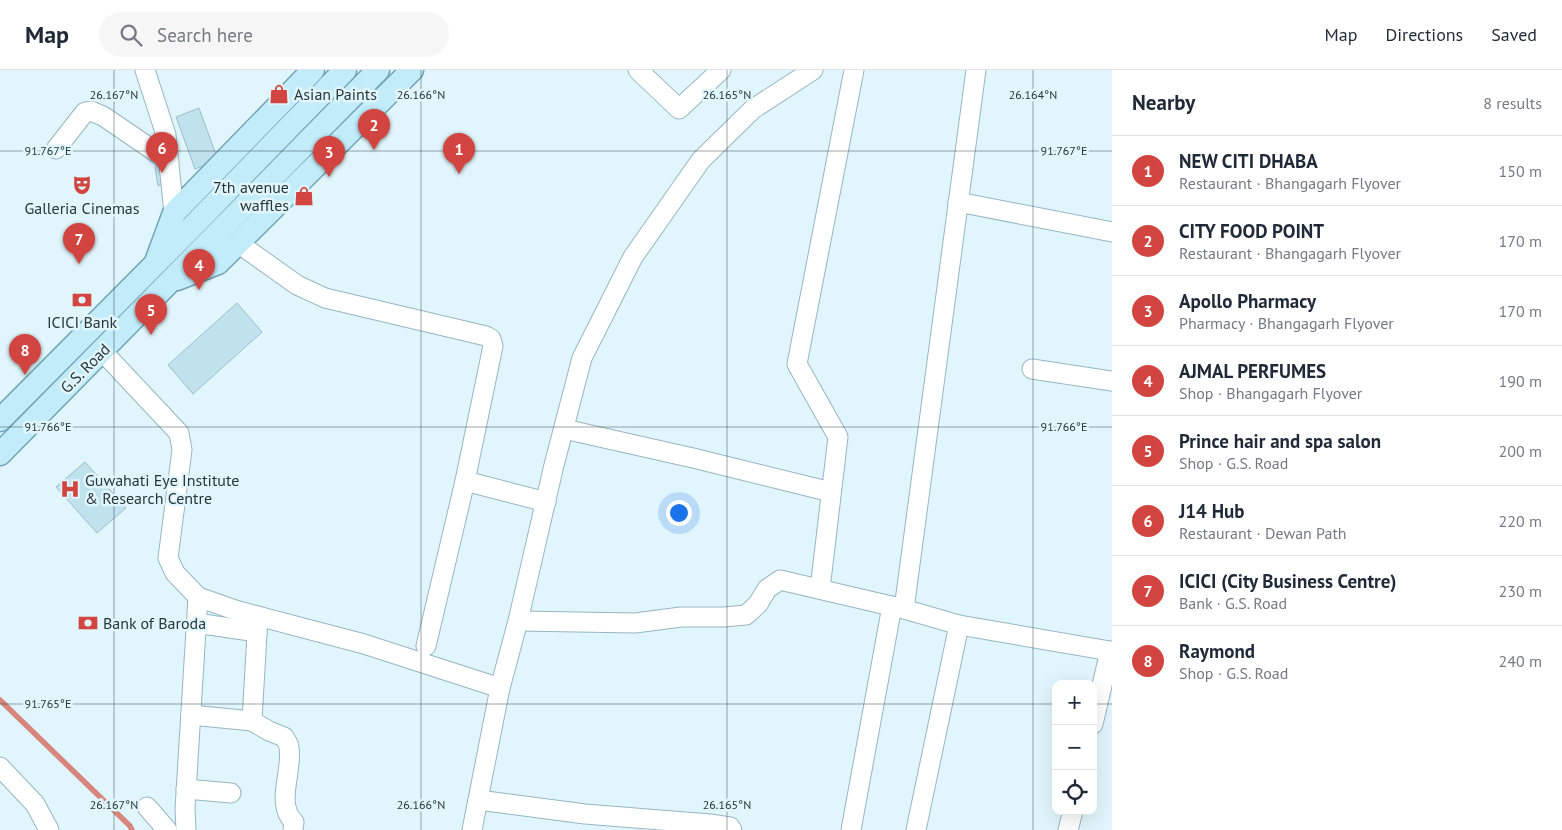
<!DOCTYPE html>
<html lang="en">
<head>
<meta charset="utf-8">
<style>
  body { margin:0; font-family:"PT Sans",sans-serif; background:#f6f6f7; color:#1f2937 }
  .controls { position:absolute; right:15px; bottom:15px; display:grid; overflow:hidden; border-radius:10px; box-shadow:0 5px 20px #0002 }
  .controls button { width:45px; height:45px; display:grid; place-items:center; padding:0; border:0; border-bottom:1px solid #e0e1e3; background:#fff; color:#1f2937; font:25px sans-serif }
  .you { position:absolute; left:678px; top:442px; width:18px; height:18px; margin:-12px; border:4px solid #fff; border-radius:50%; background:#1a73e8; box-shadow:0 0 0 8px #1a73e833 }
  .badge { display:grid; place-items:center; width:32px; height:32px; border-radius:50%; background:#d2443f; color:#fff; font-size:16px; font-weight:700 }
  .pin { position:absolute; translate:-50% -41px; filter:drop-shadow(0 1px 2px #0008) }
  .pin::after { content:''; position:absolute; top:26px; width:18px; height:15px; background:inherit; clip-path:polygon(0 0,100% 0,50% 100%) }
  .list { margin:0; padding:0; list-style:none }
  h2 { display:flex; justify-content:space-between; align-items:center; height:65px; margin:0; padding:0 20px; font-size:21px }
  h2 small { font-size:16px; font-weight:400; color:#747a83 }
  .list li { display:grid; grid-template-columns:32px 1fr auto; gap:15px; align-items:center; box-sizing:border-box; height:70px; padding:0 20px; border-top:1px solid #e0e1e3 }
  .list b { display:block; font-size:19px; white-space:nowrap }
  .list p { margin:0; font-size:16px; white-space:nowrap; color:#747a83 }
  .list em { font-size:16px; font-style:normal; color:#747a83 }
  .icon { flex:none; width:28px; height:28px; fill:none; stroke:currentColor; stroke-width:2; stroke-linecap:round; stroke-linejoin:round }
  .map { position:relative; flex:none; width:1112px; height:760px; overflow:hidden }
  header { display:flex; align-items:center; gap:30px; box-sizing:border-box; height:70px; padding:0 25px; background:#fff; border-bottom:1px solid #e0e1e3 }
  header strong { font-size:24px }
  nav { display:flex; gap:28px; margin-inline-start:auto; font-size:18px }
  .search { width:350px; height:45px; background:#f6f6f7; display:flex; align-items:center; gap:12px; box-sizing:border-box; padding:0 18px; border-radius:28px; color:#747a83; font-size:19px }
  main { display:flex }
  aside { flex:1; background:#fff }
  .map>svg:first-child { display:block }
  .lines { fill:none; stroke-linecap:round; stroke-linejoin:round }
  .stream { stroke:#d7857d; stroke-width:5.5 }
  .building { fill:#bfe2ed; stroke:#9dbec9 }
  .minor-casing { stroke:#95b6c1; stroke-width:21 }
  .major-casing { stroke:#71a4b4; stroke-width:25 }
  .minor { stroke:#fff; stroke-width:19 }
  .major { stroke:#c2ecfa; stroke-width:22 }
  .ticks { fill:none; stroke:#28363a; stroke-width:1; stroke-opacity:0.45 }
  .labels { text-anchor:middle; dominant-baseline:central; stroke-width:5; stroke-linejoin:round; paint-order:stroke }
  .poi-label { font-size:16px; fill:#28363a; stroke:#e1f6fc; text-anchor:start }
  .street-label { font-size:16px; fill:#28363a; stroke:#e1f6fc }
  .ticks-label { font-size:12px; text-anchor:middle; fill:#28363a; stroke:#e1f6fc; stroke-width:5; stroke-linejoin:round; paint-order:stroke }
</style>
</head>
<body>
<header>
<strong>Map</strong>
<div class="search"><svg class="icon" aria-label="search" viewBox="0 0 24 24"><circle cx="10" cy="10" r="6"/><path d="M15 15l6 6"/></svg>Search here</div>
<nav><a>Map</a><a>Directions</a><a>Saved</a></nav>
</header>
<main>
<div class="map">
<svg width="1112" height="760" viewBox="0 0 1112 760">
  <rect width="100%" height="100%" fill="#e1f6fc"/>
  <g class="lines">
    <path class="stream" d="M0,630l130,126 2,4"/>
  </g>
  <g class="building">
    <path d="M199,38l19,52 -23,9 -19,-52z"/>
    <path d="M162,90l8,18 -12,8 -3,-19z"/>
    <path d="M237,233l25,29 -69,62 -25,-29z"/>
    <path d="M85,392l41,46 -29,25 -41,-46z"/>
  </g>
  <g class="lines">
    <defs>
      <g id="minor">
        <path d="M145,0l21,65 8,78"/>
        <path d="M638,0l41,39 42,-39"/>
        <path d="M56,79l29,-37 6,-1 12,5 66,45"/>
        <path d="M958,132l154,30"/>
        <path d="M238,173l59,42 28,13 161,38 5,3 2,7 -28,135 -39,165"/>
        <path d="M102,281l77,82 3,17 -14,108 7,15 23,24 37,13 129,34 136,44"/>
        <path d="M1032,299l80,12"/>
        <path d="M564,359l129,29 138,34"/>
        <path d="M465,411l81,21"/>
        <path d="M820,519l18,-152 -41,-73 57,-294"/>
        <path d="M258,546l-6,105 17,10 15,6c2,3 5,7 5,11 4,23 -14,56 5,74l-1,8"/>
        <path d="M518,551l117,2 46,-6h43l22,-2 12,-11 9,-15 13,-9 124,29"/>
        <path d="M196,553l61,9"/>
        <path d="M959,555l151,26"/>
        <path d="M191,645l61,6"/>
        <path d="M1093,654l17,-73 2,1"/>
        <path d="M0,697l35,37 14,26"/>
        <path d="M186,719l45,4"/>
        <path d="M478,730l107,14 125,10 20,3 2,3"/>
        <path d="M147,737l20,23"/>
        <path d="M186,760l-1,-21 13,-212"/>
        <path d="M472,760l28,-142 18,-67 36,-156 28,-107 51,-101 68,-97 52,-51 60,-39"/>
        <path d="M851,760l41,-224"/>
        <path d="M916,760l43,-205 -55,-16 72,-539"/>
        <path d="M1068,760l5,-19"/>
      </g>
      <g id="major">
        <path d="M157,189l17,-46 139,-143"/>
        <path d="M177,209l41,-16 194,-193"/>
        <path d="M0,350l191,-192 154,-158"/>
        <path d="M0,384l378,-384"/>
      </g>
    </defs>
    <use href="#minor" class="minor-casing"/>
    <use href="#major" class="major-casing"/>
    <use href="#minor" class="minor"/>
    <use href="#major" class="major"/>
  </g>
  <path class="ticks" d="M114,0v760M421,0v760M727,0v760M1033,0v760M0,81h1112M0,357h1112M0,634h1056M1093,634h19"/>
  <defs>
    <symbol id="shop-bare" viewBox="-9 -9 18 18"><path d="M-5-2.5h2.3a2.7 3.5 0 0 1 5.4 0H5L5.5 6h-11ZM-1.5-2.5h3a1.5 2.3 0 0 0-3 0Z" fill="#d2443f" stroke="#e1f6fc" stroke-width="2.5" paint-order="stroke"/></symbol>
    <symbol id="theatre-bare" viewBox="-9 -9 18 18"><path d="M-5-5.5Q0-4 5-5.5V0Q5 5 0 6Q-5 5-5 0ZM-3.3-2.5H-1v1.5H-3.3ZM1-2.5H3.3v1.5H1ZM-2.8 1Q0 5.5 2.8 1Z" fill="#d2443f" stroke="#e1f6fc" stroke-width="2.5" paint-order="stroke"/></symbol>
    <symbol id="bank-bare" viewBox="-9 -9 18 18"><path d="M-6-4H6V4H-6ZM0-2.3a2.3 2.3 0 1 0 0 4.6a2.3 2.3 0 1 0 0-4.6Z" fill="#d2443f" stroke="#e1f6fc" stroke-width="2.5" paint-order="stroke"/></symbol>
    <symbol id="hospital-bare" viewBox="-9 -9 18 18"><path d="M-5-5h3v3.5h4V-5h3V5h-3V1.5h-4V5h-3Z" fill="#d2443f" stroke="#e1f6fc" stroke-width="2.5" paint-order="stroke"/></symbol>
  </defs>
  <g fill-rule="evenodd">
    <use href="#shop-bare" x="265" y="10" width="28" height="28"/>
    <use href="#theatre-bare" x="68" y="101" width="28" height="28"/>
    <use href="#shop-bare" x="290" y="112" width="28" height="28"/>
    <use href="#bank-bare" x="68" y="216" width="28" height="28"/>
    <use href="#hospital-bare" x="56" y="405" width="28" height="28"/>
    <use href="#bank-bare" x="74" y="539" width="28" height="28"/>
  </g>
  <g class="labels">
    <g class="poi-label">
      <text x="294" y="24">Asian Paints</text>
      <text x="289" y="117" text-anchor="end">7th avenue<tspan x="289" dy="18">waffles</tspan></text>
      <text x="82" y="138" text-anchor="middle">Galleria Cinemas</text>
      <text x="82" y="252" text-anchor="middle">ICICI Bank</text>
      <text x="85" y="410">Guwahati Eye Institute<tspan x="85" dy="18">&amp; Research Centre</tspan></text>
      <text x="103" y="553">Bank of Baroda</text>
    </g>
    <g class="street-label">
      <text transform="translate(85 298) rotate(-45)">G.S. Road</text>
    </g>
  </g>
  <g class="ticks-label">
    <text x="114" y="29">26.167°N</text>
    <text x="421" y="29">26.166°N</text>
    <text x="727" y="29">26.165°N</text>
    <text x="1033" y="29">26.164°N</text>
    <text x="1064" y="85">91.767°E</text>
    <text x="48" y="85">91.767°E</text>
    <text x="1064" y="361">91.766°E</text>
    <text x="48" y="361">91.766°E</text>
    <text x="48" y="638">91.765°E</text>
    <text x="114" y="739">26.167°N</text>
    <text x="421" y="739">26.166°N</text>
    <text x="727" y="739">26.165°N</text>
  </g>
</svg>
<div class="controls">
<button>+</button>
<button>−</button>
<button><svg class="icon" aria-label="locate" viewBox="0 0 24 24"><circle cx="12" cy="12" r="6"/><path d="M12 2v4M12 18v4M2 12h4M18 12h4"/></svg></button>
</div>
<div class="you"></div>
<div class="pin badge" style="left:459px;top:104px">1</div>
<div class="pin badge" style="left:374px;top:80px">2</div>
<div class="pin badge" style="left:329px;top:107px">3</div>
<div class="pin badge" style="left:199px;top:220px">4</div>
<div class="pin badge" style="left:151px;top:265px">5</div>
<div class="pin badge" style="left:162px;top:103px">6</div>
<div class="pin badge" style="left:79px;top:194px">7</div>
<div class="pin badge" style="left:25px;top:305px">8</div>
</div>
<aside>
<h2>Nearby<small>8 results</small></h2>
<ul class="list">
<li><span class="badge">1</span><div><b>NEW CITI DHABA</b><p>Restaurant · Bhangagarh Flyover</p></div><em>150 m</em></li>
<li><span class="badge">2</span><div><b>CITY FOOD POINT</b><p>Restaurant · Bhangagarh Flyover</p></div><em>170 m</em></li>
<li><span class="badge">3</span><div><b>Apollo Pharmacy</b><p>Pharmacy · Bhangagarh Flyover</p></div><em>170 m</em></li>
<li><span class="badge">4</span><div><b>AJMAL PERFUMES</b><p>Shop · Bhangagarh Flyover</p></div><em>190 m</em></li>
<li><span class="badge">5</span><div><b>Prince hair and spa salon</b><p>Shop · G.S. Road</p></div><em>200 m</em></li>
<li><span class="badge">6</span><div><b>J14 Hub</b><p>Restaurant · Dewan Path</p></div><em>220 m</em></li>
<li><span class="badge">7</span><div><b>ICICI (City Business Centre)</b><p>Bank · G.S. Road</p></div><em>230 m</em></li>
<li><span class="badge">8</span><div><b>Raymond</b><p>Shop · G.S. Road</p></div><em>240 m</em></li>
</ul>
</aside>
</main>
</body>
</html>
